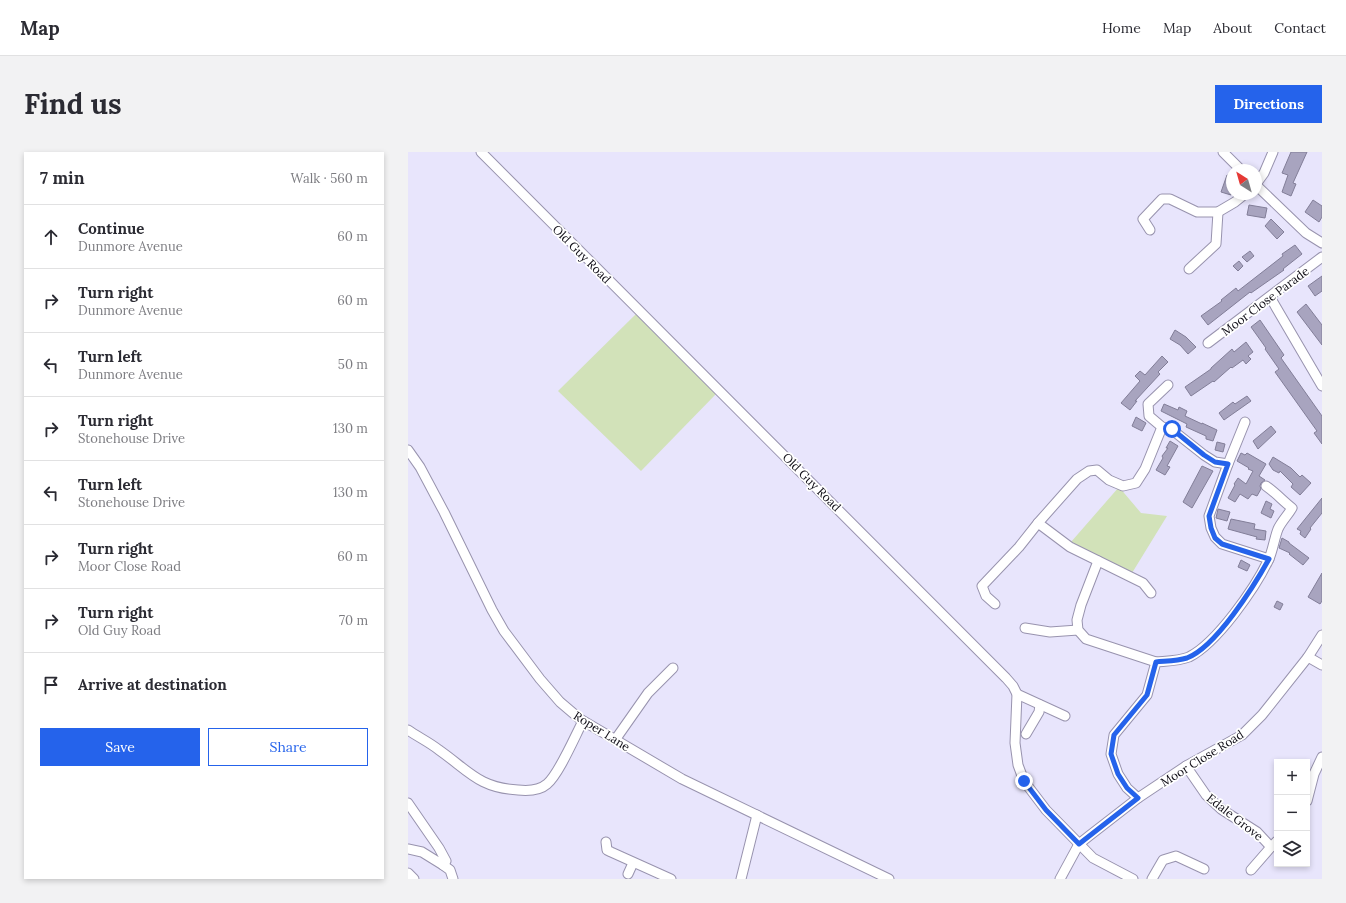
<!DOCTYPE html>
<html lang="en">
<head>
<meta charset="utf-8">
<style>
  body { margin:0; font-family:Lora,serif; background:#f2f2f3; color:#2b2b33 }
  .controls { position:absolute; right:12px; bottom:12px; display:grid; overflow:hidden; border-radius:0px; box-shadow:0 2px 6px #0003 }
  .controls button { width:36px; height:36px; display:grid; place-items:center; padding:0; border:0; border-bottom:1px solid #e1e1e2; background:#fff; color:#2b2b33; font:20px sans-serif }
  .compass { position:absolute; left:818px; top:12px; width:36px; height:36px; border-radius:50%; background:#fff; box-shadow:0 2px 6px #0003; rotate:323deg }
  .stop { position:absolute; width:12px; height:12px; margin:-9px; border:3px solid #2563eb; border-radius:50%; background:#fff }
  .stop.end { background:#2563eb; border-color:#fff; box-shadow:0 1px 4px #0008 }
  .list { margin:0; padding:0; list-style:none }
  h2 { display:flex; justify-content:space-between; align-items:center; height:52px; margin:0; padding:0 16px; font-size:17px }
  h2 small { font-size:13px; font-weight:400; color:#7c7c81 }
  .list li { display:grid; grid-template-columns:26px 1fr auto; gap:12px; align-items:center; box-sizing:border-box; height:64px; padding:0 16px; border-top:1px solid #e1e1e2 }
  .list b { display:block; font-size:15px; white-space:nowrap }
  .list p { margin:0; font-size:13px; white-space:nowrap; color:#7c7c81 }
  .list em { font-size:13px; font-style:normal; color:#7c7c81 }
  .actions { display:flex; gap:8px; padding:12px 16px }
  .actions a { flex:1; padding:9px 0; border:1px solid #2563eb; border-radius:0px; text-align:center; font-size:14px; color:#2563eb }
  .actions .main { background:#2563eb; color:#fff }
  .icon { flex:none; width:22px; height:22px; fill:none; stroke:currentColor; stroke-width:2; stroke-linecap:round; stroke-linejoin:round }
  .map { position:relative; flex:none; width:914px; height:727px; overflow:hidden; border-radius:0px }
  header { display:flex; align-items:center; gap:24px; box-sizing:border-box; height:56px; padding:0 20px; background:#fff; border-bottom:1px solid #e1e1e2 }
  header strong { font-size:19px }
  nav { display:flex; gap:22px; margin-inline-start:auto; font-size:14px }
  .intro { display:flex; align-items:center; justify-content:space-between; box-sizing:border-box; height:96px; padding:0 24px }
  h1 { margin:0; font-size:28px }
  .button { padding:10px 18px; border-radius:0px; background:#2563eb; color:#fff; font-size:14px; font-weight:700 }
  main { display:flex; gap:24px; padding:0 24px }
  aside { flex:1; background:#fff; border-radius:0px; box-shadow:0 2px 6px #0003 }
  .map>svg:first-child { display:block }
  .green { fill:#d2e2b9 }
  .building { fill:#a8a4bf; stroke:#827e98 }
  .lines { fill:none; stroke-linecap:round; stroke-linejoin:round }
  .minor-casing { stroke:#9893ae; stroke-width:11 }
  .minor { stroke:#fff; stroke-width:9 }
  .route { stroke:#2563eb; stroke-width:5 }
  .labels { text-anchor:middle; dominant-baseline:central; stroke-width:3.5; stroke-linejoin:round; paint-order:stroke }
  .street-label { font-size:12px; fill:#0c0a13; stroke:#fff }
</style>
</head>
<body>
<header>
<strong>Map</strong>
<nav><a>Home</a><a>Map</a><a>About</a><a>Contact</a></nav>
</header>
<div class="intro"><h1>Find us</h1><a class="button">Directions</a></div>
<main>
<aside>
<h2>7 min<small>Walk · 560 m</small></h2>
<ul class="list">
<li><svg class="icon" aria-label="ahead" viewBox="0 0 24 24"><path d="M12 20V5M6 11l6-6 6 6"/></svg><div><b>Continue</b><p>Dunmore Avenue</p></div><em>60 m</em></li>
<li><svg class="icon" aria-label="right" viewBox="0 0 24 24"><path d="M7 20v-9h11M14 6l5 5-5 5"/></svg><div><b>Turn right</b><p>Dunmore Avenue</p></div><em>60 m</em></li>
<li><svg class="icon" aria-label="left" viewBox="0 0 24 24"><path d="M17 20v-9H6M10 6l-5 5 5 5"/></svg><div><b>Turn left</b><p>Dunmore Avenue</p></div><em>50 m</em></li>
<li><svg class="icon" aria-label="right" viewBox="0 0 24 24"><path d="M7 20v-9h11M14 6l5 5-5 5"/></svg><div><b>Turn right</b><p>Stonehouse Drive</p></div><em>130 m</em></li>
<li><svg class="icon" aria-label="left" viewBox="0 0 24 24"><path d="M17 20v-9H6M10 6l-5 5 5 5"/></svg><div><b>Turn left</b><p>Stonehouse Drive</p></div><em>130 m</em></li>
<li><svg class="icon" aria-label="right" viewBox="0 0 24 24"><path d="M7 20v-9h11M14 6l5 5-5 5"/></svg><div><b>Turn right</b><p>Moor Close Road</p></div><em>60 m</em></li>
<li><svg class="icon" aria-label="right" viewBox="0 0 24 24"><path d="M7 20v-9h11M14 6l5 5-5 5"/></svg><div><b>Turn right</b><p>Old Guy Road</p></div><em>70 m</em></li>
<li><svg class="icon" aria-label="arrive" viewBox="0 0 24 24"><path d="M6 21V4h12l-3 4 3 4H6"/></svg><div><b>Arrive at destination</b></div></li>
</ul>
<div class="actions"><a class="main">Save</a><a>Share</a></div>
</aside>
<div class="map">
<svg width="914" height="727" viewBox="0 0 914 727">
  <rect width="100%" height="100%" fill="#e8e5fc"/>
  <g class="green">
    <path d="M228,162l80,80 -75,77 -83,-80z"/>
    <path d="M711,335l22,26 26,3 -35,57 -61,-31z"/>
  </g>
  <g class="building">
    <path d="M883,0h16l-14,31 3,1 -5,12 -9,-4 6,-17 -6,-2z"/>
    <path d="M819,23l5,2v14l-1,4 -10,-3z"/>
    <path d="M905,48l9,6v11l-3,5 -14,-10z"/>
    <path d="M841,53l18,3 -2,10 -18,-3z"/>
    <path d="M863,67l13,13 -7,7 -12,-13z"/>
    <path d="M887,93l7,9 -19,15 1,1 -33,23 -1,-1 -42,33 -7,-9 21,-15 -1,-1 15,-12 2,3 45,-35 -1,-2z"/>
    <path d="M842,99l4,5 -7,6 -5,-5z"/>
    <path d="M831,109l4,5 -5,5 -5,-5z"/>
    <path d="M914,124v15l-7,5 -7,-10z"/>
    <path d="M898,152l16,21v20l-25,-33z"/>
    <path d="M852,168l24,35 -3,3 41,58v28l-8,-11 3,-2 -42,-59 4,-3 -14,-20 1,-1 -15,-21z"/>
    <path d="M767,178l11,7 10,10 -8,7 -8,-9 -10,-6z"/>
    <path d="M838,190l7,10 -5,4 3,3 -5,5 -3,-4 -11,8 -1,-1 -17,15 -1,-1 -22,15 -6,-9 26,-18v-1l21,-19 2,3z"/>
    <path d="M754,204l6,6 -10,10 2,2 -25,27h2l-7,9 -9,-7 19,-22 -5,-5 5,-5 5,4z"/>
    <path d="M839,244l4,5 -27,19 -5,-7 14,-11 2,2z"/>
    <path d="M756,252l14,6 1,-3 8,4 -2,5 17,8v-1l15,7 -4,11 -7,-2v-3l-20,-9 1,-3 -26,-13z"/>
    <path d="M728,265l10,6 -4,8 -10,-5z"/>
    <path d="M863,274l5,6 -18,17 -5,-8z"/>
    <path d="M762,289l8,5 -11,20 3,1 -5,8 -9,-5 7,-12 -1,-2 6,-8h-2z"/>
    <path d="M809,290l8,2 -2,8 -8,-2z"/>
    <path d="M833,301l4,2 2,-2 19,11 -7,12 6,4 -4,3 -1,3 1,3 -4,7 -5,-2 -4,5 -8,-5 -5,8 -7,-4 7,-13 -1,-1 4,-6 8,6 7,-13 -5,-2 1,-1 -12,-7z"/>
    <path d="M865,305l18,11 9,9 2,-2 9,8 -11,12 -9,-8 2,-3 -13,-13 -1,2 -6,-3 -4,-6z"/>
    <path d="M794,314l11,5 -21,37 -9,-6z"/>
    <path d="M914,346v15l-12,15 1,1 -6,9 -5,-4 1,-3 -4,-2z"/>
    <path d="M858,349l6,3 -2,5 4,2 -3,7 -10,-5z"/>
    <path d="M810,357l12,3 -3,9 -11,-3z"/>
    <path d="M823,367l24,5 -1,5 12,2 -1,9 -9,-1 1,-2 -29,-8z"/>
    <path d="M874,386l7,4v1l20,15 -6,7 -14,-11 1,-1 -11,-5z"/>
    <path d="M833,408l9,5 -3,6 -9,-4z"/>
    <path d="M914,421v28l-2,3 -12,-7z"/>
    <path d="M869,449l6,3 -3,6 -6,-3z"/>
  </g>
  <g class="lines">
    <defs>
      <g id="minor">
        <path d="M73,0l525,526 7,8 4,8 -2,49 3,22 6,16 22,29 47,48 40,21"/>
        <path d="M815,0l18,18"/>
        <path d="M848,32l8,-11 9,-21"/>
        <path d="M848,33l50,48 16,10"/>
        <path d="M742,78l-7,-11 19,-20h8l27,13h21l17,-10 10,-8"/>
        <path d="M781,117l27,-25 2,-32"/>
        <path d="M862,145l52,89"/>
        <path d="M800,191l114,-86"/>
        <path d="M760,233l-20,19 1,12 13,11 9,2 33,26 11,7 13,2"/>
        <path d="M837,270l-17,42 -19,52 2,12 4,9 7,7 47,15"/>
        <path d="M0,298l12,17 24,45 48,98 12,21 36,48 20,23 20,17 102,60 207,100"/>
        <path d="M630,371l32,24 73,36 8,10"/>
        <path d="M690,409l-17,44 -4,15 1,10 8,9 70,23"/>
        <path d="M587,452l-9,-8 -4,-10 37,-39 19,-24 39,-44 12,-8 8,-1 12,10 14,6 13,-3 9,-14 17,-42"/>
        <path d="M617,476l25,4 28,-2"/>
        <path d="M900,505l14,8"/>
        <path d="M609,542l48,22"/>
        <path d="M0,578c10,7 21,12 31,20 30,21 40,38 79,40 10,1 21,1 29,-6 12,-10 28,-48 36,-63"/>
        <path d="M618,582l13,-22 1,-7"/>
        <path d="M207,588l33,-47 25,-25"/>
        <path d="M778,614l20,29 15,14 36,23 14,15"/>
        <path d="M730,646l-11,-10 -9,-14 -7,-20 3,-19 33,-40 9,-33c11,-1 23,-1 33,-5 28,-14 66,-69 79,-96 5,-10 6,-22 10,-32 3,-7 10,-14 14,-21 -9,-7 -16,-15 -26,-22"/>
        <path d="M899,649l7,-27 8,-17"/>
        <path d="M0,651l31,45 7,13 -3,4 -21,-13 -14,-3"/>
        <path d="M198,690l1,8 4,2 60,27"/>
        <path d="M35,713l7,5 3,9"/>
        <path d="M843,718l20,-23 6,-6"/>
        <path d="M0,721l6,6"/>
        <path d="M220,722l5,-11"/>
        <path d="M333,727l16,-64"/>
        <path d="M652,727l19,-35 10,-8 49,-38 48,-32 56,-31 20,-20 46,-58 14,-22"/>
        <path d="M744,727l11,-19 13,-4 28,13"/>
      </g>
    </defs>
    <use href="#minor" class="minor-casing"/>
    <use href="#minor" class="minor"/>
  </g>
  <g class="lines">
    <path class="route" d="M616,629l22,29 33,34 59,-46 -11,-10 -9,-14 -7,-20 3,-19 33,-40 9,-33c10,-1 21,-1 31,-4 29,-11 67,-72 82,-99l-47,-15 -7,-6 -4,-10 -2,-12 19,-52 -13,-2 -11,-7 -32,-26"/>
  </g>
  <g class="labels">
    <g class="street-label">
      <text transform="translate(174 102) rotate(45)">Old Guy Road</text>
      <text transform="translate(857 149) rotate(-37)">Moor Close Parade</text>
      <text transform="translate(404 330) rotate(45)">Old Guy Road</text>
      <text transform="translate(194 579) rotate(32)">Roper Lane</text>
      <text transform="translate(794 606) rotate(-32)">Moor Close Road</text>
      <text transform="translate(827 665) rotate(38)">Edale Grove</text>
    </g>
  </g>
</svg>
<div class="controls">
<button>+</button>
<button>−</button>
<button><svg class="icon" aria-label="layers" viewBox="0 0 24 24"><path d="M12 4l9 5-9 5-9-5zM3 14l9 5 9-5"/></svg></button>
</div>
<svg class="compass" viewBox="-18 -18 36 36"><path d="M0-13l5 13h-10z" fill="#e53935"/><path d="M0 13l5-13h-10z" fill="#7c7c81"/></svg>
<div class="stop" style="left:764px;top:277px"></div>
<div class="stop end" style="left:616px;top:629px"></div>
</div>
</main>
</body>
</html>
